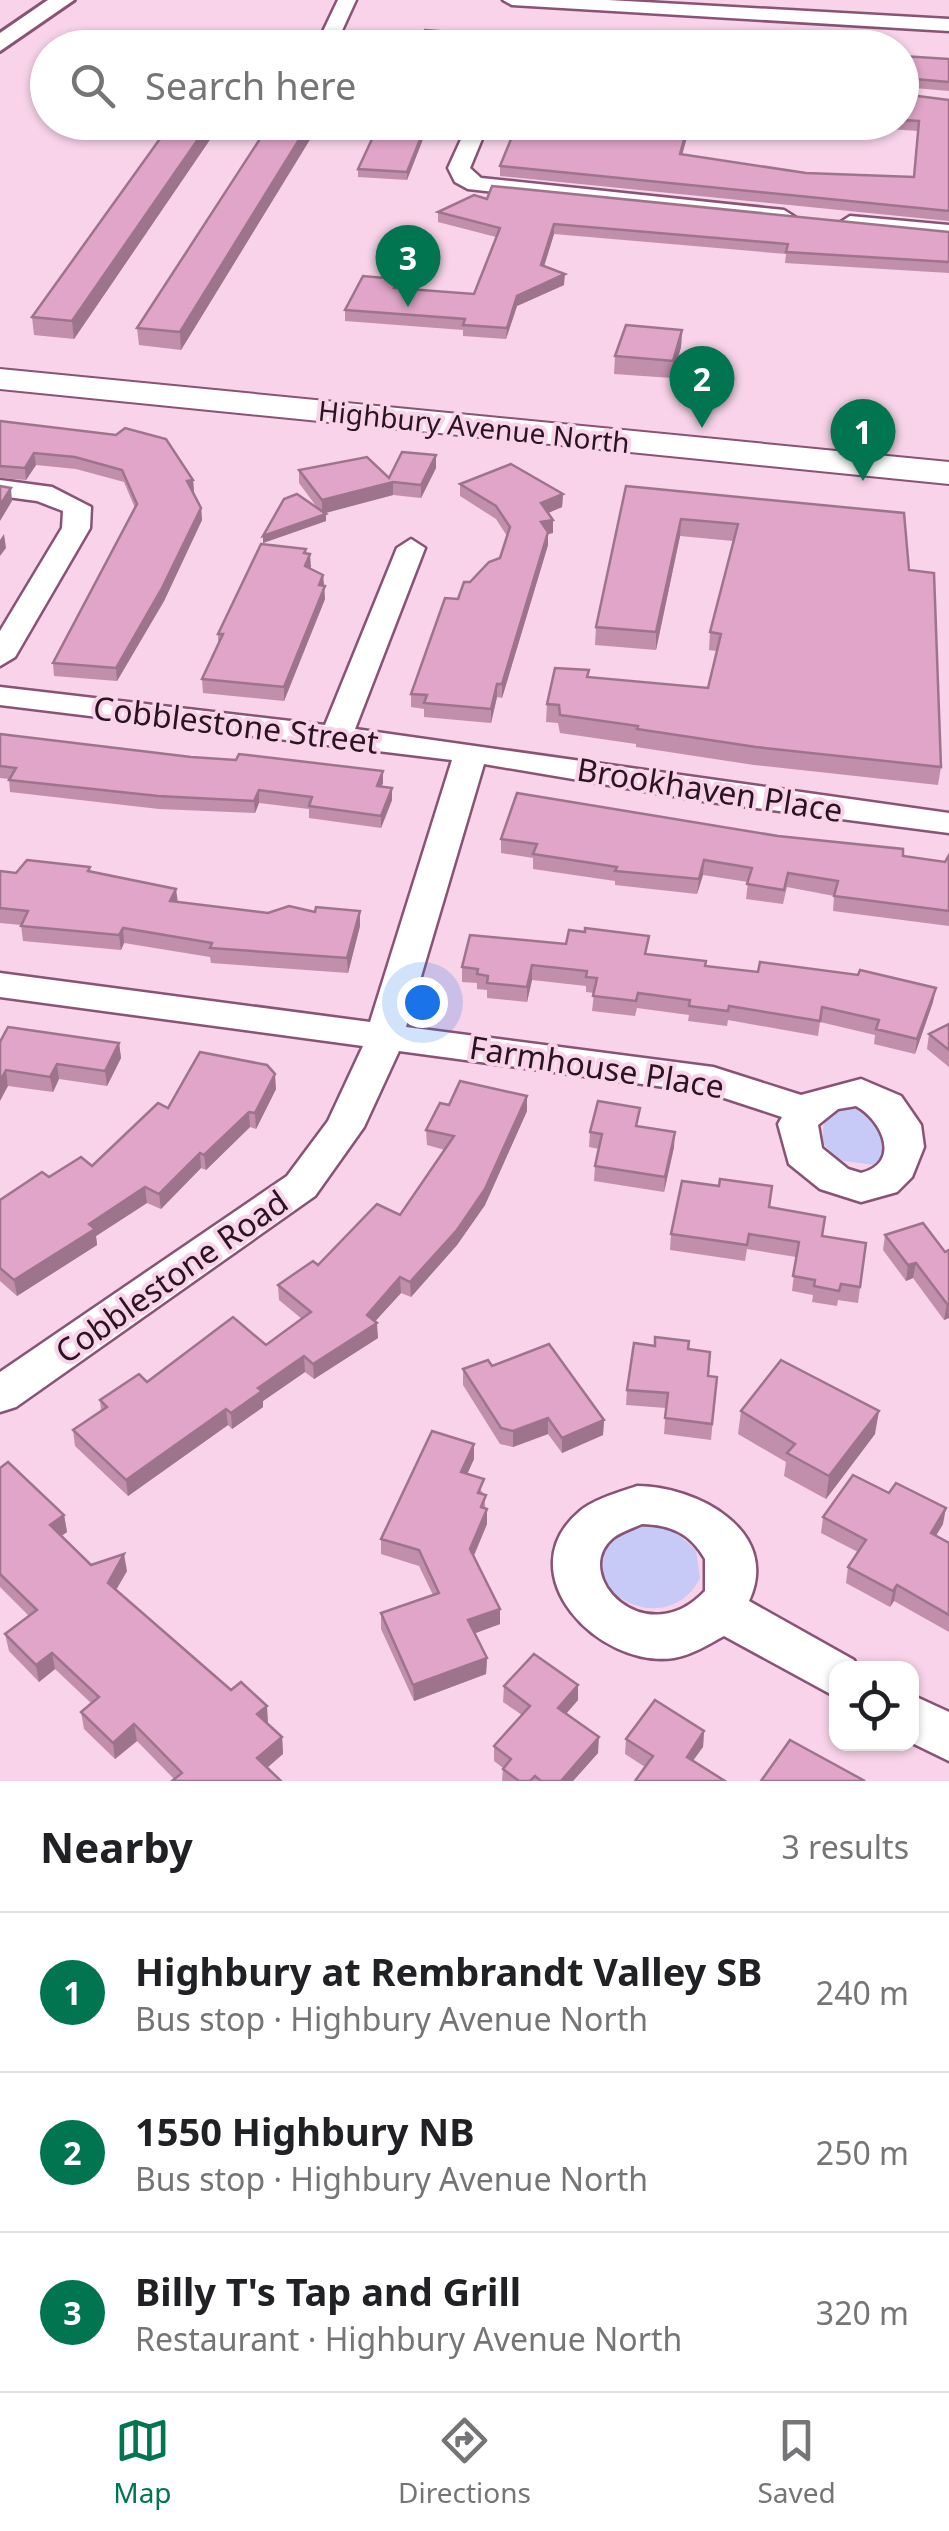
<!DOCTYPE html>
<html lang="en">
<head>
<meta charset="utf-8">
<style>
  body { margin:0; font-family:"Noto Sans",sans-serif; background:#f2f2f2; color:#202124 }
  .controls { position:absolute; right:30px; bottom:30px; display:grid; overflow:hidden; border-radius:20px; box-shadow:0 2px 8px #0004 }
  .controls button { width:90px; height:90px; display:grid; place-items:center; padding:0; border:0; border-bottom:2px solid #e0e0e0; background:#fff; color:#202124; font:50px sans-serif }
  .you { position:absolute; left:422px; top:1002px; width:35px; height:35px; margin:-25px; border:8px solid #fff; border-radius:50%; background:#1a73e8; box-shadow:0 0 0 15px #1a73e833 }
  .badge { display:grid; place-items:center; width:65px; height:65px; border-radius:50%; background:#007550; color:#fff; font-size:32px; font-weight:700 }
  .pin { position:absolute; translate:-50% -82px; filter:drop-shadow(0 2px 5px #0008) }
  .pin::after { content:''; position:absolute; top:52px; width:35px; height:30px; background:inherit; clip-path:polygon(0 0,100% 0,50% 100%) }
  .list { margin:0; padding:0; list-style:none }
  h2 { display:flex; justify-content:space-between; align-items:center; height:130px; margin:0; padding:0 40px; font-size:42px }
  h2 small { font-size:32px; font-weight:400; color:#757577 }
  .list li { display:grid; grid-template-columns:65px 1fr auto; gap:30px; align-items:center; box-sizing:border-box; height:160px; padding:0 40px; border-top:2px solid #e0e0e0 }
  .list b { display:block; font-size:38px; white-space:nowrap }
  .list p { margin:0; font-size:32px; white-space:nowrap; color:#757577 }
  .list em { font-size:32px; font-style:normal; color:#757577 }
  .icon { flex:none; width:55px; height:55px; fill:none; stroke:currentColor; stroke-width:2; stroke-linecap:round; stroke-linejoin:round }
  .map { position:relative; flex:none; width:949px; height:1781px; overflow:hidden }
  .search { position:absolute; background:#fff; box-shadow:0 2px 8px #0004; left:30px; right:30px; top:30px; height:110px; display:flex; align-items:center; gap:25px; box-sizing:border-box; padding:0 35px; border-radius:55px; color:#757577; font-size:38px }
  .sheet { height:610px; background:#fff }
  nav { display:flex; justify-content:space-around; align-items:center; box-sizing:border-box; height:140px; border-top:2px solid #e0e0e0; background:#fff; font-size:28px; color:#757577 }
  nav a { display:grid; justify-items:center; gap:5px }
  nav .on { color:#007550 }
  .map>svg:first-child { display:block }
  .green { fill:#c7c9f7 }
  .lines { fill:none; stroke-linecap:round; stroke-linejoin:round }
  .minor-casing { stroke:#885374; stroke-width:5 }
  .tertiary-casing { stroke:#885374; stroke-width:6 }
  .secondary-casing { stroke:#885374; stroke-width:4 }
  .minor { fill:#fff; fill-rule:evenodd }
  .tertiary { fill:#fff; fill-rule:evenodd }
  .secondary { fill:#fff; fill-rule:evenodd }
  .wall { fill:#c18eac }
  .shaded-wall { fill:#9d748c }
  .building { fill:#e0a5c8; stroke:#9d748c; stroke-width:2.5 }
  .labels { text-anchor:middle; dominant-baseline:central; stroke-width:8; stroke-linejoin:round; paint-order:stroke }
  .far-street-label { font-size:28px; fill:#2a1421; stroke:#f8d3e9 }
  .street-label { font-size:32px; fill:#2a1421; stroke:#f8d3e9 }
</style>
</head>
<body>
<div class="map">
<svg width="949" height="1781" viewBox="0 0 949 1781">
  <rect width="100%" height="100%" fill="#f8d3e9"/>
  <g class="green">
    <path d="M869,1108l25,10 -13,48 -43,-6 -16,-18 2,-20 18,-13z"/>
    <path d="M641,1524l32,6 23,20 4,28c-21,43 -77,38 -99,-2 -5,-32 14,-40 40,-52z"/>
  </g>
  <g class="lines">
    <defs>
      <g id="minor">
        <path d="M338,0h18l-22,48h-19z"/>
        <path d="M503,0h105l341,19v12l-437,-26z"/>
        <path d="M469,122h20l-19,46 11,10 303,32 11,7 -11,7 -316,-35 -13,-7 -7,-14z"/>
        <path d="M850,216l99,9v14l-107,-11 -3,-5z"/>
        <path d="M0,480l52,7 39,20 -1,21 -75,129 -15,9v-35l62,-103 1,-17 -26,-10 -37,-5z"/>
        <path d="M411,539l14,9 -70,181 594,84v20l-246,-32 -219,-37 -78,263 307,40 88,28 60,-16 40,17 20,29 3,22 -12,30 -15,15 -36,10 -41,-13 -31,-25 -11,-40 4,-7 -73,-24 -310,-42 -35,76 -49,69 -299,211 -16,5v-40l287,-196 41,-55 35,-75 -363,-49v-24l370,49 82,-262 -452,-55v-18l325,38 72,-177zM856,1106c26,14 46,57 5,67l-13,-4 -26,-21 -4,-23 20,-16z"/>
        <path d="M637,1486c58,0 145,44 112,115l105,59 4,8h-22v29l-112,-61c-15,8 -32,19 -50,22 -75,11 -168,-85 -94,-147 14,-12 40,-19 57,-25zM642,1524c29,1 48,9 63,35v32c-59,63 -136,-16 -92,-53 8,-6 20,-10 29,-14z"/>
        <path d="M912,1695l37,17v49l-37,-18z"/>
      </g>
      <path id="tertiary" d="M48,0h26l-74,51v-18z"/>
      <path id="secondary" d="M0,369l949,93v22l-949,-95z"/>
    </defs>
    <use href="#minor" class="minor-casing"/>
    <use href="#tertiary" class="tertiary-casing"/>
    <use href="#secondary" class="secondary-casing"/>
    <use href="#minor" class="minor"/>
    <use href="#tertiary" class="tertiary"/>
    <use href="#secondary" class="secondary"/>
  </g>
  <g class="wall">
    <path d="M902,56l47,3v32l-47,-4v3z"/>
    <path d="M902,94l47,6v121l-449,-45v-10l191,-44 -9,32 124,19 108,4 4,-46 -127,-9h111z"/>
    <path d="M172,122h50l-148,217 -40,-4 -2,-18z"/>
    <path d="M378,122h54l-7,12 -18,46 -49,-3v-8l21,-45z"/>
    <path d="M317,128l-136,222 -42,-5 -2,-17z"/>
    <path d="M487,199l462,33v41l-164,-10 1,-9 -232,-20 -10,32 20,19 -47,21 -11,33 -43,-3v-6l-118,-9v-11l53,-31 1,9 75,6 22,-57 -58,-15v-10z"/>
    <path d="M682,330l-1,17 -9,31 -58,-4 1,-18z"/>
    <path d="M0,421l193,59 1,12h-1l8,16 1,12 -38,81 -47,80 -63,-5 -1,-13 82,-155 -11,-26 -48,-13 -40,-4 -10,15 -26,-2z"/>
    <path d="M436,455v13l-15,30 -28,-3 -69,18 2,8 -63,22v-7l56,-26 -20,-27v-13l90,8z"/>
    <path d="M460,484l103,10 -1,13 -14,6 5,7v13l-5,1v11l-46,153 -5,-1 -6,26 -67,-6v-8l-13,-2v-13l47,-95 12,-17 30,-24 7,-22 -11,-17 -36,-23z"/>
    <path d="M626,486l283,84 32,197 -3,18 -184,-20 -118,-18v-3l-76,-11 -2,-10 -12,-1 1,-18 41,-27 120,11 9,-37 -8,-1 1,-18 23,-91 -53,-5 -24,114 -61,-5 1,-18z"/>
    <path d="M306,553l4,1v15l13,6 2,24 -41,102 -81,-8 -1,-14 16,-35v-10z"/>
    <path d="M0,734l191,23 192,14 -1,16 10,1v12l-11,28 -72,-10v-9l-50,-6 -4,10 -96,-4 -149,-17 -1,-13 -9,-1z"/>
    <path d="M501,839l402,17 42,6 4,-7v71l-116,-15 1,-15 -47,-9 -4,17 -37,-5 2,-17 -45,-7 -6,19 -82,-9v-4l-82,-12v-11l-32,-5z"/>
    <path d="M0,871l16,2 75,-1 87,30 90,11 92,-2v15l-12,47 -137,-10 -1,-6 -86,-14 -3,7 -98,-9 -2,-16 -21,-2z"/>
    <path d="M648,955l58,11 227,36 -18,52 -41,-10 1,-9 -55,-13 -2,14 -90,-16 -1,6 -39,-5 1,-6 -52,-7 -2,8 -43,-5 2,-18 -8,-1v-6l-54,-6 -5,22 -40,-4v-8l-10,-1v-6l-15,-1v-15z"/>
    <path d="M949,1024v43l-22,-18 2,-15z"/>
    <path d="M0,1042l119,1 2,15 -14,28 -48,-7 -6,13 -45,-6z"/>
    <path d="M276,1089l-20,40 -6,-2 -44,43 -5,-2 -40,41 -14,-6 -51,33 1,9 -80,51 -17,-15v-81l49,-23 43,-11 76,-58z"/>
    <path d="M449,1105l78,6 -42,94 -28,40 -46,52 -10,-4 -26,28 3,17 -64,41 -9,-7 -42,29v6l-31,22 -4,-4 -100,71 -53,-50 -2,-16 28,-19 -1,-11 47,-18 119,-37 36,-26 -23,-19 -1,-15 40,-20 82,-50 45,-65 -18,-5 -1,-15z"/>
    <path d="M639,1126l35,21 -10,45 -70,-11 1,-15 4,-17 -10,-2 1,-15z"/>
    <path d="M769,1207l53,29 44,7 -8,60 -20,-3 -1,6 -25,-4 1,-7 -21,-4 4,-34 -49,-8 -2,12 -75,-11 1,-16z"/>
    <path d="M885,1235l60,17 4,-2v68l-5,2 -31,-42 -7,3 -23,-31z"/>
    <path d="M688,1349l20,27 9,1 -6,63 -47,-6 2,-26 -40,-3 1,-15z"/>
    <path d="M492,1366l112,54 -1,15 -41,18 -14,-19 -35,13 -13,-3 -37,-59v-16z"/>
    <path d="M741,1411l134,23 -49,65 -42,-23 2,-14 -48,-28z"/>
    <path d="M474,1459l-7,15 17,20 3,30 -13,32 26,53v15l-26,9 13,25 -1,16 -72,27 -33,-72v-16l52,-18 -14,-29 -38,-12v-15z"/>
    <path d="M0,1468l64,47 3,17 -6,4 30,29 36,6 -11,19 115,100 36,16v17l15,14 1,17 -109,25 -37,-38 -22,18 -31,-30 -3,-17 11,-8 -37,-35 -16,13 -30,-31 -4,-17 24,-18 -29,-29z"/>
    <path d="M823,1517l120,7 -7,12 13,7v89l-55,-31 -4,6 -44,-24 2,-16 10,-15 -37,-19z"/>
    <path d="M578,1685v15l-12,14 32,39 -25,28h-71l1,-13 -9,-7v-15l28,-31 -19,-13 1,-16z"/>
    <path d="M704,1731l-1,16 -58,20 -20,-13 1,-15z"/>
  </g>
  <g class="shaded-wall">
    <path d="M210,122h12l-148,217 -2,-18z"/>
    <path d="M310,122h7v6l-136,222 -1,-18z"/>
    <path d="M427,122h5l-7,12 -18,46v-8z"/>
    <path d="M689,122h2l-11,41v-9z"/>
    <path d="M554,224v10l-13,42v-11z"/>
    <path d="M565,274l-1,11 -47,21 -11,33 1,-11 10,-32z"/>
    <path d="M682,330l-1,17 -9,31 1,-17z"/>
    <path d="M34,453l2,12 -10,15 -1,-12z"/>
    <path d="M436,455v13l-15,30v-13z"/>
    <path d="M193,480l1,12 -6,1 -1,-12z"/>
    <path d="M393,482v13l-71,19v-14z"/>
    <path d="M11,488l1,13 -12,20v-16z"/>
    <path d="M563,494l-1,13 -21,9v-13z"/>
    <path d="M201,508l1,12 -38,81 -47,80 -1,-13z"/>
    <path d="M326,514v7l-63,22v-7z"/>
    <path d="M681,519l-1,17 -24,114v-18z"/>
    <path d="M553,520v13l-5,1v11l-46,153v-14l39,-162z"/>
    <path d="M4,534l2,14 -6,8v-16z"/>
    <path d="M306,549l1,13 3,-8 1,13 -6,13 -1,-27z"/>
    <path d="M323,575l2,24 -41,102v-14z"/>
    <path d="M497,684v13l-6,26v-14z"/>
    <path d="M383,771v12l-6,16v-13z"/>
    <path d="M392,788v12l-11,28v-12z"/>
    <path d="M259,790v13l-4,10 -1,-12z"/>
    <path d="M704,860l-1,15 -6,19 2,-15z"/>
    <path d="M176,889l2,14 -8,-2z"/>
    <path d="M360,911v15l-12,47 -1,-15z"/>
    <path d="M123,928l1,15 -3,7 -2,-15z"/>
    <path d="M532,965v15l-5,22v-15z"/>
    <path d="M936,988l-3,14 -18,52 2,-15z"/>
    <path d="M119,1043l2,15 -14,28 -2,-15z"/>
    <path d="M57,1064l2,15 -6,13 -3,-15z"/>
    <path d="M6,1070l2,16 -8,15v-20z"/>
    <path d="M275,1074l1,15 -20,40 -1,-16z"/>
    <path d="M527,1096v15l-42,94 -28,40 -46,52 -1,-15z"/>
    <path d="M249,1112l1,15 -44,43 -2,-15z"/>
    <path d="M675,1132l-1,15 -10,45 1,-15z"/>
    <path d="M200,1153l1,15 -40,41 -2,-15z"/>
    <path d="M145,1187l2,16 -51,33 1,9 -80,51 -3,-16 75,-56z"/>
    <path d="M916,1263l-3,15 -7,3 2,-16z"/>
    <path d="M400,1277l1,16 -31,34 7,-4 1,15 -64,41 -1,-15 54,-49z"/>
    <path d="M947,1304h2v14l-5,2z"/>
    <path d="M304,1356l1,16 -42,29v6l-31,22 -1,-16 27,-25z"/>
    <path d="M226,1409l2,16 -100,71 -2,-16z"/>
    <path d="M879,1411l-4,23 -49,65 3,-23z"/>
    <path d="M548,1418v16l-35,13v-16z"/>
    <path d="M604,1420l-1,15 -41,18v-15z"/>
    <path d="M474,1444v15l-13,29v-16z"/>
    <path d="M946,1508l-3,16 -15,24 3,-15z"/>
    <path d="M487,1509v15l-17,40v-15z"/>
    <path d="M64,1515l3,17 -14,10 -3,-17z"/>
    <path d="M124,1554l3,17 -17,29 -2,-17z"/>
    <path d="M897,1585l-3,16 -4,6 3,-16z"/>
    <path d="M500,1609v15l-32,12v-16z"/>
    <path d="M52,1653l3,16 -16,13 -3,-17z"/>
    <path d="M487,1658l-1,16 -72,27 -1,-16z"/>
    <path d="M578,1685v15l-21,24 1,-16z"/>
    <path d="M267,1706l1,16 -9,9 -2,-17z"/>
    <path d="M134,1724l3,17 -22,18 -2,-16z"/>
    <path d="M704,1731l-1,16 -18,25 2,-15z"/>
    <path d="M282,1737l1,17 -24,21 -2,-17z"/>
    <path d="M599,1737l-1,16 -25,28h-12z"/>
  </g>
  <g class="building">
    <path d="M425,30l55,4 -8,14h-56z"/>
    <path d="M554,36l201,12h-206z"/>
    <path d="M902,56l47,3v23l-46,-4 -1,7z"/>
    <path d="M902,94l47,6v111l-449,-45 18,-44h171l-9,32 126,19 108,4 5,-56 -17,-1z"/>
    <path d="M172,122h38l-138,199 -40,-4z"/>
    <path d="M271,122h39l-130,210 -43,-4z"/>
    <path d="M380,122h47l-20,50 -49,-3z"/>
    <path d="M492,186l457,46v30l-163,-10 2,-8 -234,-20 -13,41 24,9 -48,22 -10,32 -44,-3 2,-6 -120,-9 18,-34 35,3 -4,9 80,6 26,-66 -62,-16 36,-17 13,4z"/>
    <path d="M626,325l56,5 -9,31 -58,-5z"/>
    <path d="M0,421l116,14 9,-7 41,11 27,41 -6,1 14,27 -39,80 -46,80 -63,-5 84,-159 -15,-34 -47,-13 -41,-4 -9,15 -25,-2z"/>
    <path d="M402,452l34,3 -15,30 -28,-3 -71,18 -23,-30 68,-13 22,21z"/>
    <path d="M511,464l52,30 -22,9 12,17 -12,2 7,10 -46,152h-5l-6,25 -67,-6 3,-8 -16,-1 34,-96 13,1 6,-17h6l19,-20 11,-4 10,-31 -14,-21 -36,-22z"/>
    <path d="M0,486l11,2 -11,17z"/>
    <path d="M626,486l278,27 5,57 25,3 7,194 -185,-20 -119,-18 1,-3 -78,-11 -1,-10 -12,-1 8,-36 34,2 -2,7 121,11 13,-54 -11,-2 28,-108 -57,-5 -25,113 -60,-5z"/>
    <path d="M297,494l29,20 -63,22 21,-37z"/>
    <path d="M261,544l45,5 -2,4 6,1 -5,12 18,9 -4,10 6,1 -41,101 -82,-8 21,-45h-5z"/>
    <path d="M0,734l191,23 45,3 3,-6 144,17 -6,15 15,2 -11,28 -72,-10 3,-9 -53,-7 -5,11 -96,-5 -149,-16 7,-12 -16,-2z"/>
    <path d="M517,793l261,43 125,13v7l42,6 4,-7v56l-115,-15 4,-15 -50,-8 -4,17 -37,-6 5,-16 -48,-8 -5,19 -84,-8 2,-4 -84,-13 4,-10 -36,-5z"/>
    <path d="M27,860l63,7 -2,4 88,18 -6,12 98,12 21,-7 26,6 1,-5 44,4 -13,47 -137,-10 2,-5 -89,-15 -4,7 -98,-9 7,-15 -28,-3v-37l16,2z"/>
    <path d="M585,928l64,8 -4,18 61,7 -1,5 53,6 2,-10 98,13 2,-5 76,18 -19,51 -41,-10 3,-9 -57,-13 -2,14 -91,-15 -1,5 -39,-5 1,-6 -52,-7 -2,8 -43,-5 4,-18 -11,-1 1,-6 -55,-6 -5,22 -40,-4 1,-7 -11,-2 1,-5 -16,-2 8,-32 96,9 3,-14 16,2z"/>
    <path d="M949,1024v26l-20,-16z"/>
    <path d="M8,1027l111,16 -14,28 -48,-7 -7,13 -44,-7 -6,11v-39z"/>
    <path d="M200,1052l67,13 8,9 -20,39 -6,-1 -45,43 -4,-2 -41,41 -14,-7 -56,37 6,5 -81,51 -14,-12v-68l42,-28 7,5 32,-20 11,9 66,-63 10,5z"/>
    <path d="M460,1081l67,15 -42,93 -28,41 -47,52 -10,-5 -33,38 10,8 -64,41 -9,-8 -46,32 4,3 -31,22 -5,-4 -100,71 -53,-50 34,-23 -7,-7 39,-26 8,8 86,-65 33,28 45,-33 -33,-27 35,-24 5,4 59,-61 23,11 54,-79 -28,-6 14,-27 9,2z"/>
    <path d="M598,1101l42,7 -4,18 39,6 -10,45 -70,-11 7,-32 -12,-2z"/>
    <path d="M720,1179l52,7 -3,21 56,10 -3,19 44,7 -6,44 -19,-3 -2,7 -25,-5 1,-6 -22,-4 6,-34 -50,-8 -2,11 -76,-11 11,-53 37,5z"/>
    <path d="M923,1223l22,29 4,-2v54h-2l-31,-41 -8,2 -23,-30z"/>
    <path d="M655,1337l34,4 -1,8 22,3 -2,24 9,1 -5,47 -47,-6 3,-25 -41,-3 7,-47 21,3z"/>
    <path d="M549,1344l55,76 -42,18 -14,-20 -35,13 -12,-3 -38,-59 25,-9 4,6z"/>
    <path d="M781,1360l98,51 -50,65 -42,-23 8,-9 -54,-33z"/>
    <path d="M432,1431l42,13 -13,28 23,7 -6,14 8,2 -5,12 6,2 -17,40 30,60 -32,11 19,38 -74,27 -32,-72 58,-20 -20,-43 -38,-11z"/>
    <path d="M8,1462l56,53 -14,10 41,40 33,-11 -16,29 123,107 10,-8 26,24 -10,8 25,23 -25,21 24,23h-109l10,-8 -48,-49 -21,19 -32,-31 18,-15 -47,-44 -16,12 -31,-31 32,-24 -37,-36v-106z"/>
    <path d="M853,1475l36,18 7,-10 50,25 -15,25 18,10v72l-52,-30 -4,6 -45,-24 18,-27 -43,-23z"/>
    <path d="M534,1654l44,31 -20,23 41,29 -38,44h-20l-6,-5 -5,5h-11l-16,-12 8,-10 -17,-13 36,-40 -26,-20z"/>
    <path d="M655,1700l49,31 -17,26 38,24h-90l18,-25 -27,-17z"/>
    <path d="M790,1740l75,41h-104z"/>
  </g>
  <g class="labels">
    <g class="far-street-label">
      <text transform="translate(474 426) rotate(6)">Highbury Avenue North</text>
    </g>
    <g class="street-label">
      <text transform="translate(236 724) rotate(7)">Cobblestone Street</text>
      <text transform="translate(710 789) rotate(9)">Brookhaven Place</text>
      <text transform="translate(597 1066) rotate(9)">Farmhouse Place</text>
      <text transform="translate(171 1276) rotate(-35)">Cobblestone Road</text>
    </g>
  </g>
</svg>
<div class="controls">
<button><svg class="icon" aria-label="locate" viewBox="0 0 24 24"><circle cx="12" cy="12" r="6"/><path d="M12 2v4M12 18v4M2 12h4M18 12h4"/></svg></button>
</div>
<div class="you"></div>
<div class="pin badge" style="left:863px;top:481px">1</div>
<div class="pin badge" style="left:702px;top:428px">2</div>
<div class="pin badge" style="left:408px;top:307px">3</div>
<div class="search"><svg class="icon" aria-label="search" viewBox="0 0 24 24"><circle cx="10" cy="10" r="6"/><path d="M15 15l6 6"/></svg>Search here</div>
</div>
<section class="sheet">
<h2>Nearby<small>3 results</small></h2>
<ul class="list">
<li><span class="badge">1</span><div><b>Highbury at Rembrandt Valley SB</b><p>Bus stop · Highbury Avenue North</p></div><em>240 m</em></li>
<li><span class="badge">2</span><div><b>1550 Highbury NB</b><p>Bus stop · Highbury Avenue North</p></div><em>250 m</em></li>
<li><span class="badge">3</span><div><b>Billy T's Tap and Grill</b><p>Restaurant · Highbury Avenue North</p></div><em>320 m</em></li>
</ul>
</section>
<nav>
<a class="on"><svg class="icon" aria-label="map" viewBox="0 0 24 24"><path d="M3 6l6-2 6 2 6-2v14l-6 2-6-2-6 2zM9 4v14M15 6v14"/></svg>Map</a>
<a><svg class="icon" aria-label="directions" viewBox="0 0 24 24"><path d="M12 3l9 9-9 9-9-9zM9 14v-3h6M13 9l2 2-2 2"/></svg>Directions</a>
<a><svg class="icon" aria-label="saved" viewBox="0 0 24 24"><path d="M7 4h10v16l-5-4-5 4z"/></svg>Saved</a>
</nav>
</body>
</html>
